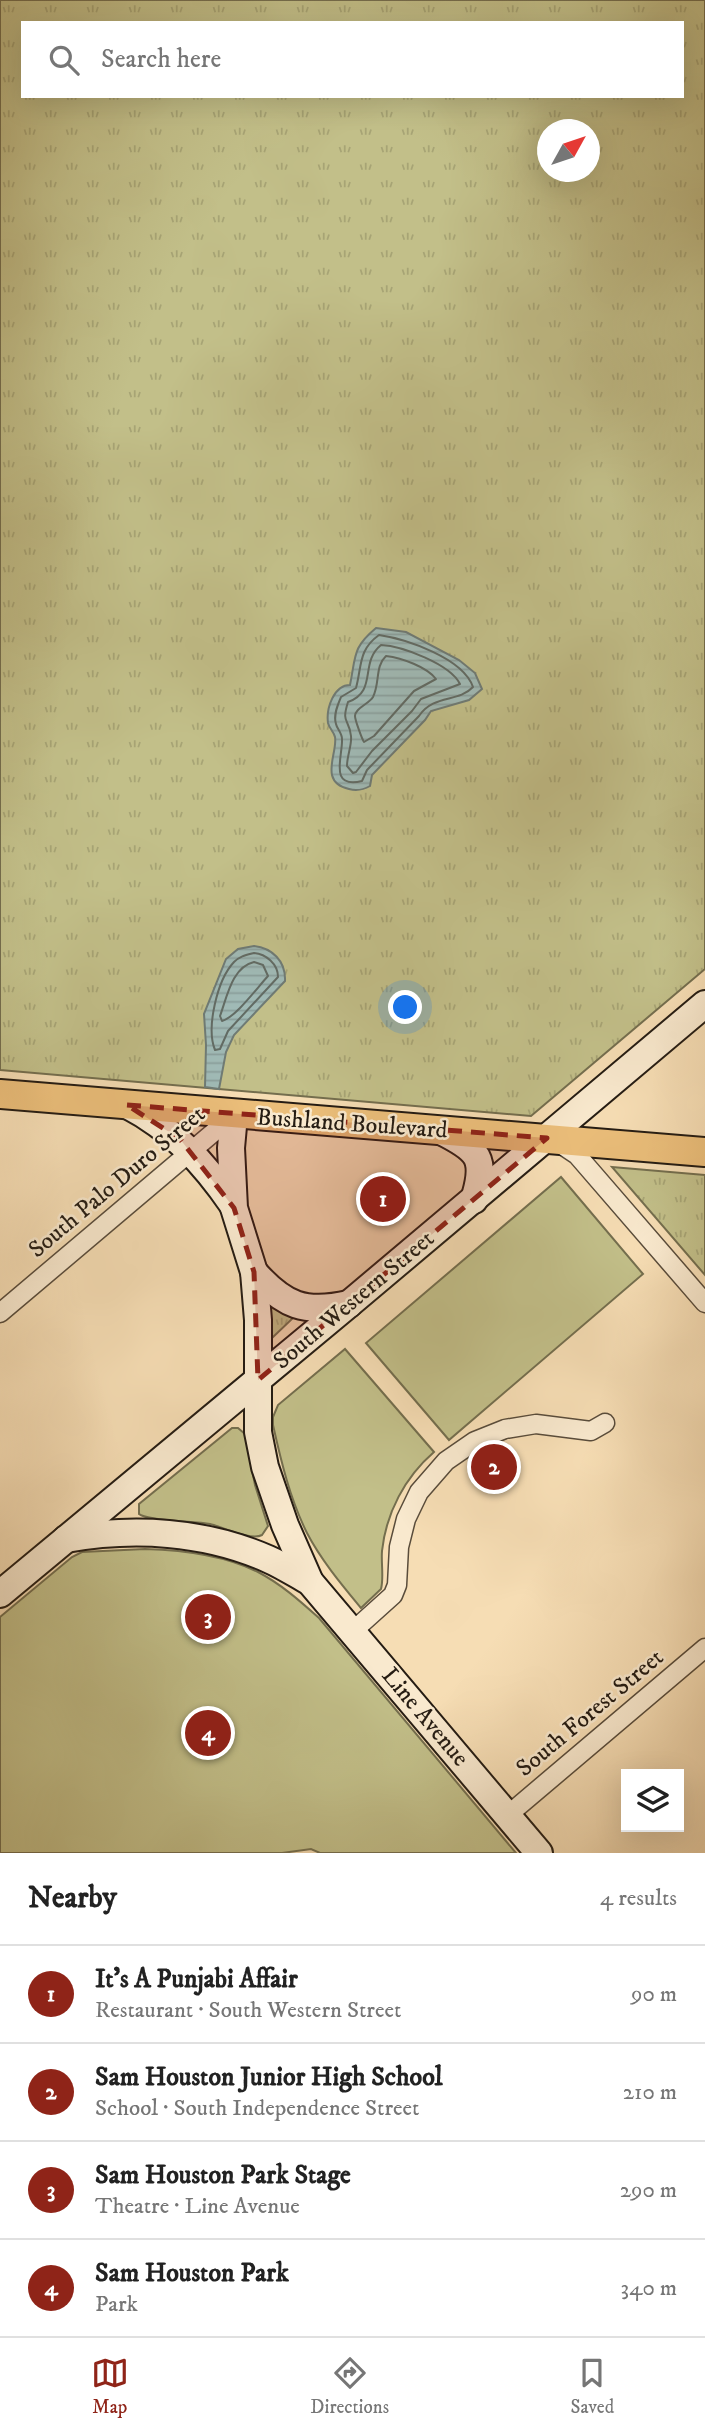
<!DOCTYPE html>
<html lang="en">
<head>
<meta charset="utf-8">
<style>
  body { margin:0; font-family:"IM FELL DW Pica",serif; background:#f6f6f6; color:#222 }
  .controls { position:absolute; right:21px; bottom:21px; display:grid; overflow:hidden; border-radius:0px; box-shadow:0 7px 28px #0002 }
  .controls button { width:63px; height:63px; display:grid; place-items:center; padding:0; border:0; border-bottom:2px solid #e0e0e0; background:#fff; color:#222; font:35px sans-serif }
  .compass { position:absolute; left:537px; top:119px; width:63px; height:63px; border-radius:50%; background:#fff; box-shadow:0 7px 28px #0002; rotate:50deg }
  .you { position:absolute; left:406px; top:1008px; width:24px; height:24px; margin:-18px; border:5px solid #fff; border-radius:50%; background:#1a73e8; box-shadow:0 0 0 10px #1a73e833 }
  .badge { display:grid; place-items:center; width:46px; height:46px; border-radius:50%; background:#8f2418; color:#fff; font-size:23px; font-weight:700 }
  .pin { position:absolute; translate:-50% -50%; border:4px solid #fff; box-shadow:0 2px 7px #0006 }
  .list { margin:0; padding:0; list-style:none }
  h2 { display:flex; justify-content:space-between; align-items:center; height:91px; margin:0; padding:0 28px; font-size:30px }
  h2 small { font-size:23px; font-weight:400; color:#767676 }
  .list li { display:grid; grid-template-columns:46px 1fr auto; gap:21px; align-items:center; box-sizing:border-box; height:98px; padding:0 28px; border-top:2px solid #e0e0e0 }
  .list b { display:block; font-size:26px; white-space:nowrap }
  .list p { margin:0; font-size:23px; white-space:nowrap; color:#767676 }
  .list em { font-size:23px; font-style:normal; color:#767676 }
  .icon { flex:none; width:38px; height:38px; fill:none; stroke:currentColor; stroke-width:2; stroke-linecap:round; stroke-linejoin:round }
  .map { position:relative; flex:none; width:705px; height:1853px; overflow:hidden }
  .search { position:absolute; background:#fff; box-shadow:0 7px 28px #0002; left:21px; right:21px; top:21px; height:77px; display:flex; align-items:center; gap:18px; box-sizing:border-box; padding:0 24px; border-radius:0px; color:#767676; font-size:26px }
  .sheet { height:483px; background:#fff }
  nav { display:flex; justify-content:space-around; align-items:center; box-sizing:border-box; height:98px; border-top:2px solid #e0e0e0; background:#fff; font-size:19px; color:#767676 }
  nav a { display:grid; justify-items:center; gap:4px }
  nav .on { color:#8f2418 }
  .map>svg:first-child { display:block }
  .grass { fill:url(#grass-tufts); stroke:#746e4e; stroke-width:2; fill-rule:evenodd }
  .green { fill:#c2bf89; stroke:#746e4e; stroke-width:2 }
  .water { fill:url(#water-rules); stroke:#6f7b75; stroke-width:2 }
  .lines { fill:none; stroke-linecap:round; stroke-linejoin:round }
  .shore { stroke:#626b64; stroke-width:2 }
  .street-casing { stroke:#594c3b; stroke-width:21 }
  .secondary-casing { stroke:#251c13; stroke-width:30 }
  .primary-casing { stroke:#251c13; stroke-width:32 }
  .street { stroke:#f9e9ce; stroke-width:18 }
  .secondary { stroke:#f9e9ce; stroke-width:26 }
  .primary { stroke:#ebbe7a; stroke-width:28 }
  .marked { fill:#8f2418; fill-opacity:0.2; stroke:#8f2418; stroke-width:5; stroke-dasharray:14 9; stroke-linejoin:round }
  .labels { text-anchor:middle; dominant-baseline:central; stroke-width:5; stroke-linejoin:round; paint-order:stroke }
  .street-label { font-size:24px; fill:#251c13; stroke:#f9e9ce }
</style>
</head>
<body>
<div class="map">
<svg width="705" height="1853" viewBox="0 0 705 1853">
  <defs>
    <pattern id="grass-tufts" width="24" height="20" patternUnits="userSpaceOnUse" patternTransform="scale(1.75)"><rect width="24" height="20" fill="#c2bf89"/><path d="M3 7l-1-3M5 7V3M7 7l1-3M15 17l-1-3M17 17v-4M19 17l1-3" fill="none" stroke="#a7a475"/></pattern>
    <pattern id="water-rules" width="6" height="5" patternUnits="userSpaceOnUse" patternTransform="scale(1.75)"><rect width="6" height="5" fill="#a0bab6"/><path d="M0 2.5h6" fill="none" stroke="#8a9f9c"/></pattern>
  </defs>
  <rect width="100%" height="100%" fill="#f6ddb4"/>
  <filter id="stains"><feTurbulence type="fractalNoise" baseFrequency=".00286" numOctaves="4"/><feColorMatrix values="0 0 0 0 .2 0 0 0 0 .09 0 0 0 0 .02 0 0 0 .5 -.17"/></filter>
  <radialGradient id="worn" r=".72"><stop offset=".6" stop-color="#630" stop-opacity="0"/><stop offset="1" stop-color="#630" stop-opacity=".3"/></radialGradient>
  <g class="grass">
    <path d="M0,0h705v969l-174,147 -531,-46zM23,23h659v73h-659zM548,130h42v42h-42z"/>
    <path d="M612,1167l93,8v100z"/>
    <path d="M267,1302l26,16 -21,20 -2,-1z"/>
  </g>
  <g class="green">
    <path d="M561,1177l82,97 -194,166 -83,-97z"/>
    <path d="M345,1349l89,103c-29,25 -48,61 -52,99 -1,13 2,27 -1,38l-20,19c-19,-23 -40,-48 -54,-75 -17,-34 -26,-72 -34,-108v-8l5,-12z"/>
    <path d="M232,1428h6l7,6 10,51 13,41 -6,9c-11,6 -39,-8 -52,-11 -16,-3 -63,-3 -71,-10v-10z"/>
    <path d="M145,1549c37,1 79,6 113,23 23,12 42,29 61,46l197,235h-196l-9,-4 -29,4h-282v-236l72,-60 10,-5z"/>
  </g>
  <g class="water">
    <path d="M376,628l30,4 53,28 16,13 7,16 -13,11 -38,11 -6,9 -53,55 -2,11c-7,4 -14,5 -21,3 -31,-7 -11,-36 -14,-52 -1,-5 -6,-9 -7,-14 -2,-15 6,-38 22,-38 6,-29 2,-37 26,-57z"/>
    <path d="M254,946c18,2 32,15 31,35l-51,54 -8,17 -7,37 -14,-2 1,-42 -2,-31 22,-55 12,-10z"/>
  </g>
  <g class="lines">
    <g class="shore">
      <path d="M379,635c27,4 84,23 94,52 -15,16 -39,7 -54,29l-52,54 -5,11c-34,8 -19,-25 -20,-42 0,-6 -5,-10 -6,-15 -3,-9 2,-20 5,-27l15,-9c6,-22 2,-38 23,-53z"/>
      <path d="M381,645c21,1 69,19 79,39l-39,15 -9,12 -40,40 -16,21 -3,1 -6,-7c0,-10 5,-21 4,-30 -2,-18 -10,-12 -3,-34 30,-11 11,-39 33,-57z"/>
      <path d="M386,656c16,2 41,11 50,23l-22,12 -40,45 -10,6c-2,-3 -9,-22 -9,-26 0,-8 14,-12 18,-19 7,-14 2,-31 13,-41z"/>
      <path d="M254,953c12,1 24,11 24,24l-50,54 -8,18 -5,1c-9,-22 2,-70 19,-88 6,-6 12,-7 20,-9z"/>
      <path d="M254,962l9,3 5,11c-11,12 -32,41 -46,45l-2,-5c7,-19 12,-49 34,-54z"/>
    </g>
    <defs>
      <g id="street">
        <path d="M559,1143l18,12 128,148"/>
        <path d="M0,1313l234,-198"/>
        <path d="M353,1631l40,-36 4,-10 2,-38 7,-28 13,-27 27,-31 29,-20 30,-12 31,-5 55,7 14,-8"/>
        <path d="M508,1815l197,-167"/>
      </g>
      <g id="secondary">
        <path d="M127,1105c46,24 77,58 106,100"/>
        <path d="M234,1115l-3,33 3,60 20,64 4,48v112l7,35 20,58 25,57 229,271"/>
        <path d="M441,1131c38,19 46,27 33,69"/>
        <path d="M254,1272c30,34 51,42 95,32"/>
        <path d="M66,1539c67,-12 139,-8 202,20 14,6 28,15 42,23"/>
        <path d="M0,1594l349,-290 356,-300"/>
      </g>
      <path id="primary" d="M0,1094l705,58"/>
    </defs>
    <use href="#street" class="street-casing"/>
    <use href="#secondary" class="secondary-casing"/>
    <use href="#primary" class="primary-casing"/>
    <use href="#street" class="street"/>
    <use href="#secondary" class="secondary"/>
    <use href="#primary" class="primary"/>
  </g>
  <path class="marked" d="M127,1105l420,33 -289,242 -4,-108 -20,-64 -54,-69z"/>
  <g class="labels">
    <g class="street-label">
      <text transform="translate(352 1124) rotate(4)">Bushland Boulevard</text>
      <text transform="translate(117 1182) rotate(-40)">South Palo Duro Street</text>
      <text transform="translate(354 1300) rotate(-40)">South Western Street</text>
      <text transform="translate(590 1713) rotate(-40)">South Forest Street</text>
      <text transform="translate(425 1717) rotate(50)">Line Avenue</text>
    </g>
  </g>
  <rect width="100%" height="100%" filter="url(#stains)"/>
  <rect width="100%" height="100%" fill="url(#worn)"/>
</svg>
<div class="controls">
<button><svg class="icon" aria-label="layers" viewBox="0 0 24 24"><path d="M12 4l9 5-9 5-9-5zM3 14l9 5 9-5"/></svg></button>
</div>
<svg class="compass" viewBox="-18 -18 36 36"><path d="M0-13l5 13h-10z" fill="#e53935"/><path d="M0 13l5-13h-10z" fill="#767676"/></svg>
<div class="you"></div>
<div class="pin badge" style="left:383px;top:1199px">1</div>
<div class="pin badge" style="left:494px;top:1467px">2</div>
<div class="pin badge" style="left:208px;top:1617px">3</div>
<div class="pin badge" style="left:208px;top:1733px">4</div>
<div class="search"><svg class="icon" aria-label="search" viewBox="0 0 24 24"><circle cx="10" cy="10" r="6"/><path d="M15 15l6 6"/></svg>Search here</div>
</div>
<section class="sheet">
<h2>Nearby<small>4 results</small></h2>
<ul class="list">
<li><span class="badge">1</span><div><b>It's A Punjabi Affair</b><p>Restaurant · South Western Street</p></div><em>90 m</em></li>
<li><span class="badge">2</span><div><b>Sam Houston Junior High School</b><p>School · South Independence Street</p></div><em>210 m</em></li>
<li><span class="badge">3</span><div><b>Sam Houston Park Stage</b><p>Theatre · Line Avenue</p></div><em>290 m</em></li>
<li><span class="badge">4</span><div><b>Sam Houston Park</b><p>Park</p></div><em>340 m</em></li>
</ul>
</section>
<nav>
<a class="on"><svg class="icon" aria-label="map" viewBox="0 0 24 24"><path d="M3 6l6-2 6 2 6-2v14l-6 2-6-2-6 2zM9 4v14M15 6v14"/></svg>Map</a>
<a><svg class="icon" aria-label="directions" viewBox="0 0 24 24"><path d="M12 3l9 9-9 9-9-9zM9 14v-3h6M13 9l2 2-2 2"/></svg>Directions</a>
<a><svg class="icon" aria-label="saved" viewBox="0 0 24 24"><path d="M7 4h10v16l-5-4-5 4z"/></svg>Saved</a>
</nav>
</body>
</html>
